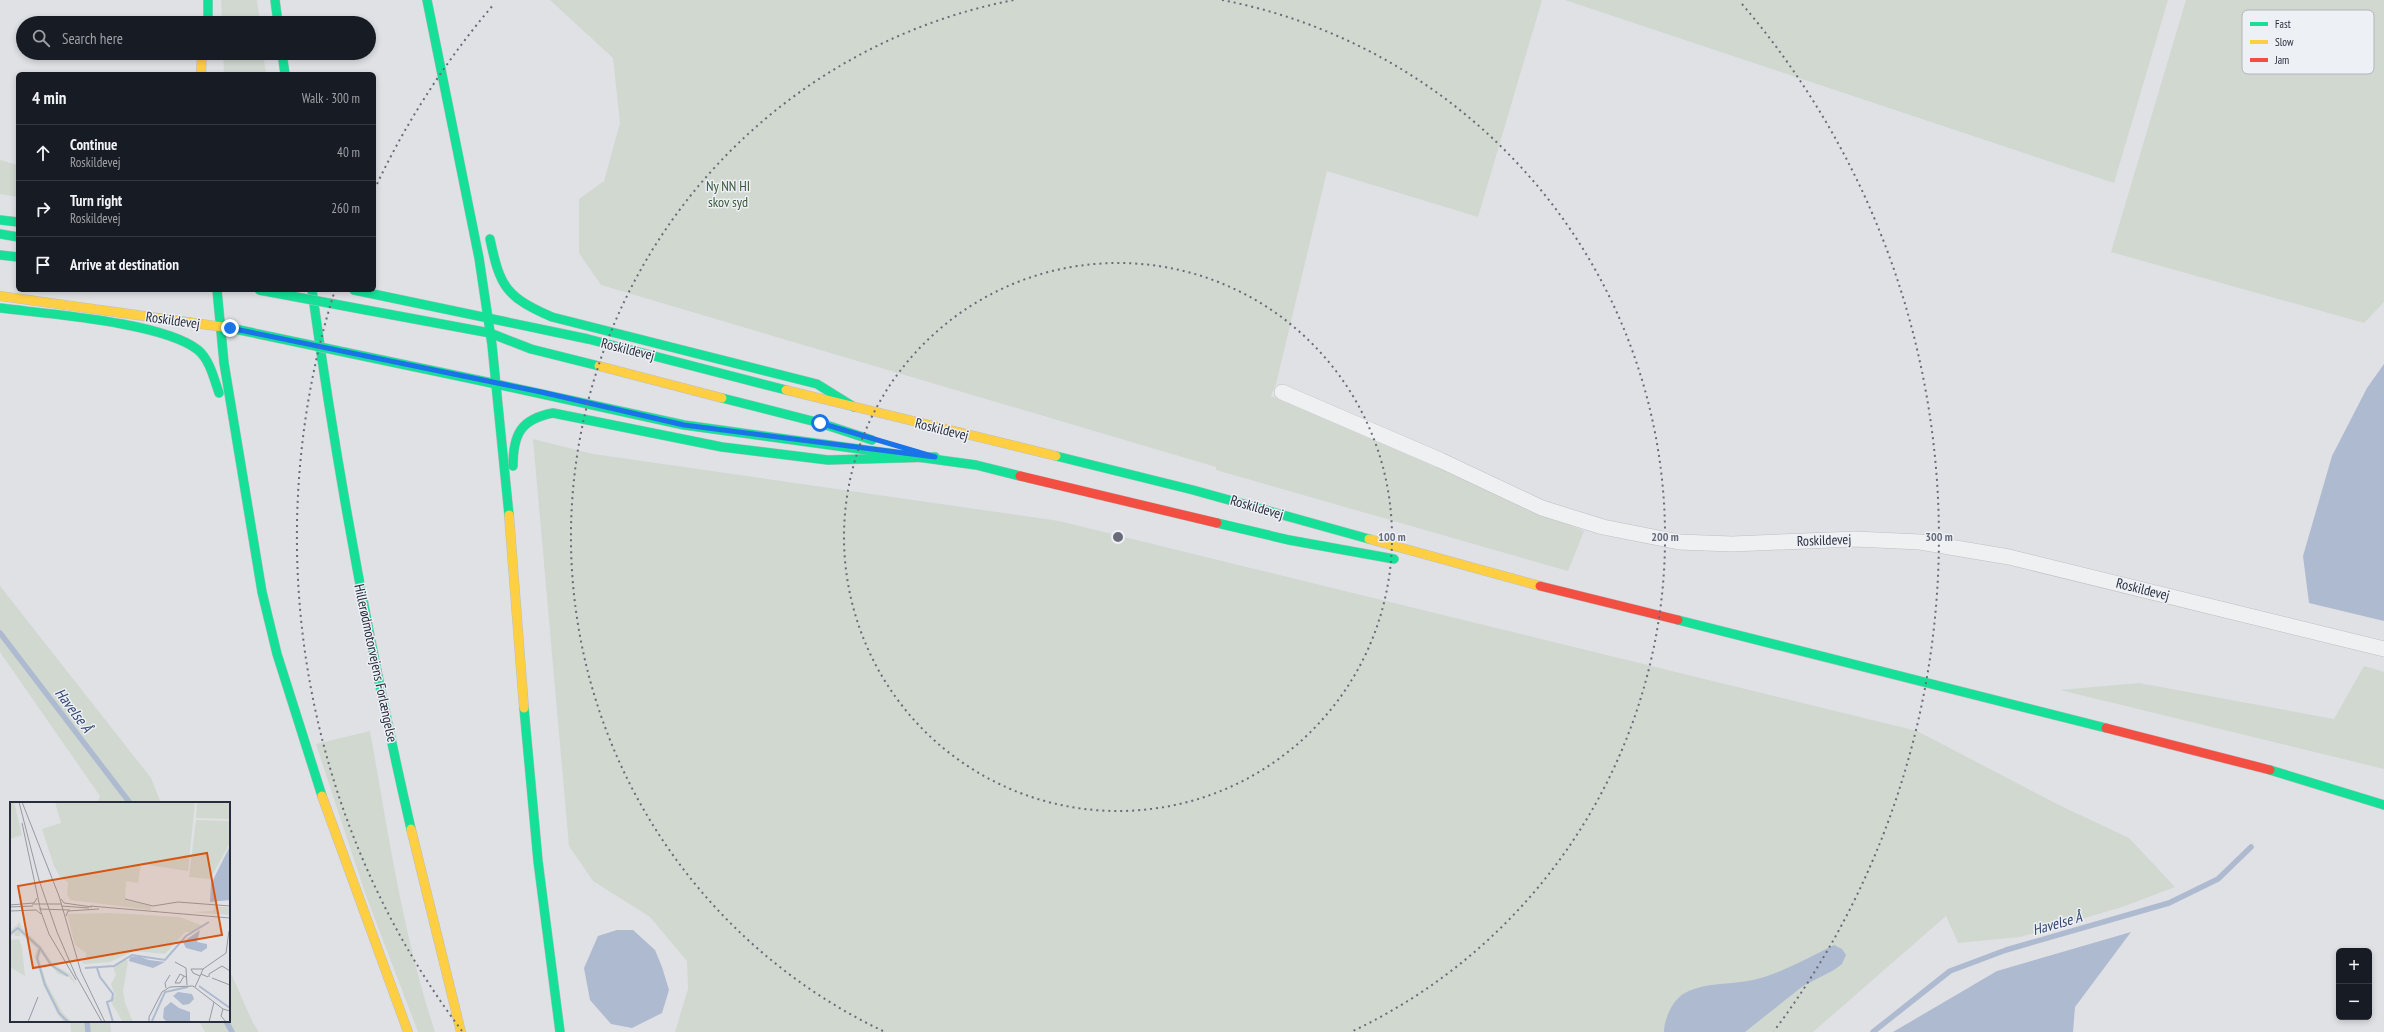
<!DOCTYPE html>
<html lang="en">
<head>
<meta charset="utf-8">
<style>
  body { margin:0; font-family:"PT Sans Narrow",sans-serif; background:#242831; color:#f1f3f6 }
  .controls { position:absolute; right:12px; bottom:12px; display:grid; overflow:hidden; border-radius:6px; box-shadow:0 2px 6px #0003 }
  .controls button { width:36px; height:36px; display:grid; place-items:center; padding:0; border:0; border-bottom:1px solid #363941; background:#171b24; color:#f1f3f6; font:20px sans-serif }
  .stop { position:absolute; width:12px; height:12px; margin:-9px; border:3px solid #1a73e8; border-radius:50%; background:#fff }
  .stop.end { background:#1a73e8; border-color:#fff; box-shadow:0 1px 4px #0008 }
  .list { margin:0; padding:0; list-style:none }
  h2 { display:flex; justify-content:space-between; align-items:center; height:52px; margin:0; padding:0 16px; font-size:17px }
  h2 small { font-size:13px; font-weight:400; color:#9ea1a6 }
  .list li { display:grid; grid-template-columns:26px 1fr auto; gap:12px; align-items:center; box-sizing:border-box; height:56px; padding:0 16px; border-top:1px solid #363941 }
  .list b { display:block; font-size:15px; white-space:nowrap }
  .list p { margin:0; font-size:13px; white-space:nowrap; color:#9ea1a6 }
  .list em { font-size:13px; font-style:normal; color:#9ea1a6 }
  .icon { flex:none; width:22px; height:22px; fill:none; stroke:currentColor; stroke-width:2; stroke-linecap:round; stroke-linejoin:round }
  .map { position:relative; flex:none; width:2384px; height:1032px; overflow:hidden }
  .search { position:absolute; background:#171b24; box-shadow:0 2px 6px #0003; left:16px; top:16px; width:360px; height:44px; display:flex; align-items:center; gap:10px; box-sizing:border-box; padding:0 14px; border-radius:22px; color:#9ea1a6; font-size:15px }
  .panel { position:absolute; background:#171b24; box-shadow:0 2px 6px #0003; left:16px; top:72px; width:360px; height:220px; border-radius:6px }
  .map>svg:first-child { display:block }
  .green { fill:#d0d8d0 }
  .water { fill:#aebad0 }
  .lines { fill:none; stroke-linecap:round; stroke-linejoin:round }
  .stream { stroke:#aebad0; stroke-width:5.5 }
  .street-casing { stroke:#bebfc3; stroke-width:16 }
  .fast-casing { stroke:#bcbec3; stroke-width:10 }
  .slow-casing { stroke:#bcbec3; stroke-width:10 }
  .jam-casing { stroke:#bcbec3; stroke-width:10 }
  .street { stroke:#eff0f2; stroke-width:15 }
  .fast { stroke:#16e098; stroke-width:9 }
  .slow { stroke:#ffcf43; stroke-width:9 }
  .jam { stroke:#f24e42; stroke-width:9 }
  .fast-bridge-casing { stroke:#bcbec3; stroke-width:10; stroke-linecap:butt }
  .fast-bridge { stroke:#16e098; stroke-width:9 }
  .route { stroke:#1a73e8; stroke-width:5 }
  .ring { fill:none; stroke:#686c78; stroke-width:2; stroke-dasharray:2 4 }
  .labels { text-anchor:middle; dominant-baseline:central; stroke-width:3; stroke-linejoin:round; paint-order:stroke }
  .park-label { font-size:14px; fill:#385935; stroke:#edf0f5 }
  .street-label { font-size:14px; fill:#282d3d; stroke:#edf0f5 }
  .water-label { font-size:15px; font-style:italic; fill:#334770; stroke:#edf0f5 }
  .inset-river { fill:none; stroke:#aebad0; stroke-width:2 }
  .inset-road { fill:none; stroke:#9699a2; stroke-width:1 }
  .view { fill:#d55511; fill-opacity:0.15; stroke:#d55511; stroke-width:2 }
  .inset-edge { fill:none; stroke:#282d3d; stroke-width:2 }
  .key { fill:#edf0f5; stroke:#b2b6be; stroke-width:1 }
  .key-label { font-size:11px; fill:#282d3d }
  .centre { fill:#686c78; stroke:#edf0f5; stroke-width:2 }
  .ring-label { font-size:12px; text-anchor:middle; font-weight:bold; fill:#686c78; stroke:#edf0f5; stroke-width:3; stroke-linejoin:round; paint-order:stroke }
</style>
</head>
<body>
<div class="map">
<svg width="2384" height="1032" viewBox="0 0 2384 1032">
  <rect width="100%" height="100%" fill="#e0e1e5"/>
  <g class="green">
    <path d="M221,0h36l3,23h-38z"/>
    <path d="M550,0h992l-64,217 -151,-46 -51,213 -5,12 313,135 -16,40 -352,-101v-3l-615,-182 -22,-32v-54l25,-18 16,-58 -7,-65z"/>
    <path d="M1565,0h603l-54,183z"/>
    <path d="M2186,0h198v302l-20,21 -253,-71z"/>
    <path d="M223,53h40l3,21h-42z"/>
    <path d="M0,160l18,5v32l-18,-3z"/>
    <path d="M533,439l60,15 466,67 858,210 144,75 68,32 46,49 -53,20 -102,30 -62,6 -12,-27 -133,116h-1138l13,-43 -1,-28 -37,-44 -57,-36 -24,-35z"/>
    <path d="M0,586l151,192 10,25h-64l3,-7 -100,-144z"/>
    <path d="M2364,666l20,6v97l-324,-79 79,-7 195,36z"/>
    <path d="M370,731c18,101 33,204 65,301h-17l-53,-139 -49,-149z"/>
    <path d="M229,969l24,54 6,9h-54l-6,-11h30z"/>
    <path d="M70,1021h40l1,11h-40z"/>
  </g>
  <g class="water">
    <path d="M2384,364v257l-75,-18 -6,-47 29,-100 35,-68z"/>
    <path d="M617,930h16l22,20 7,17 7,23 -7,23 -30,15 -21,-4 -21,-24 -6,-32 14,-32z"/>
    <path d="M2131,932l-56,75 -2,25h-180l104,-61z"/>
    <path d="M1834,945l8,4 4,6 -4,9 -8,6 -31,16 -58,46h-81c0,-13 9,-33 21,-39 20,-11 46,-8 68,-13 29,-7 55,-22 81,-35z"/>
  </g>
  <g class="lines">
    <g class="stream">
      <path d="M0,633l130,170"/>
      <path d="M87,1021l1,11"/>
      <path d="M226,1021l6,11"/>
      <path d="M1873,1032l77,-61 56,-21 163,-47 49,-24 33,-32"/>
    </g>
    <defs>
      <path id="street" d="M1282,392l158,68 102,48 61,19 76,15 53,2 123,-5 65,3 89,15 375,92"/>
      <g id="fast">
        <path d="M208,0v23"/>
        <path d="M275,0l3,23"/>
        <path d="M427,0l52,258 13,87 17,170"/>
        <path d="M282,53l3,21"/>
        <path d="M0,220l18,2"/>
        <path d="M0,234l18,3"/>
        <path d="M490,239c10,48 16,58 62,78l265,67 37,23"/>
        <path d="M0,255l18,2"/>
        <path d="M217,290l7,73 38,229 15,62 45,142"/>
        <path d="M312,290c25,181 58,360 99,539"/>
        <path d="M354,290l234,49 198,51"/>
        <path d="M0,308c47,6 163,14 198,42 12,10 16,29 21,43"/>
        <path d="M366,310l124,23 41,16 68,17"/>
        <path d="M487,382l197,43 292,40 44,11"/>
        <path d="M722,398l98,25 52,17"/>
        <path d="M1056,456l137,34 176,49"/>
        <path d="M513,466c0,-32 8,-47 40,-53l169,34 106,13 107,-3"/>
        <path d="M1217,523l72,17 105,19"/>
        <path d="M1678,620l428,108"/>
        <path d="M524,708l14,153 22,171"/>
        <path d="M2270,770l114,35"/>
      </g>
      <g id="slow">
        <path d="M201,74l1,-21"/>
        <path d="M0,296l230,32"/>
        <path d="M599,366l123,32"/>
        <path d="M786,390l270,66"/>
        <path d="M509,515l15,193"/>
        <path d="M1369,539l171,47"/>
        <path d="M322,796l86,236"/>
        <path d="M411,829l50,203"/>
      </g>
      <g id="jam">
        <path d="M1020,476l197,47"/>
        <path d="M1540,586l138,34"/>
        <path d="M2106,728l164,42"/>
      </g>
    </defs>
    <use href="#street" class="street-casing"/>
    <use href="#fast" class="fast-casing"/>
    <use href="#slow" class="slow-casing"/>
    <use href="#jam" class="jam-casing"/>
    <use href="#street" class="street"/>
    <use href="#fast" class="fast"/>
    <use href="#slow" class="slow"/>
    <use href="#jam" class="jam"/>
    <defs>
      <g id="fast-bridge">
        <path d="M259,290l107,20"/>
        <path d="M230,328l257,54"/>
      </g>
    </defs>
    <use href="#fast-bridge" class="fast-bridge-casing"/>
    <use href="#fast-bridge" class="fast-bridge"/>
  </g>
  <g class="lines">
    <path class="route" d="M230,328l311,64 143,33 251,32 -115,-34"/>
  </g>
  <g class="ring">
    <circle cx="1118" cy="537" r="274"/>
    <path d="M883 1031A547 547 0 0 1 1014 0M1222 0A547 547 0 0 1 1353 1031"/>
    <path d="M462 1031A821 821 0 0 1 335 290M377 184A821 821 0 0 1 494 4M1742 4A821 821 0 0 1 1774 1031"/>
  </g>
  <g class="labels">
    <g class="park-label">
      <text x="728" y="186">Ny NN HI<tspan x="728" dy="16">skov syd</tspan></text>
    </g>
    <g class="street-label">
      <text transform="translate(173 320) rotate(8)">Roskildevej</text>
      <text transform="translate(628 349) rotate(14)">Roskildevej</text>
      <text transform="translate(942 429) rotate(14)">Roskildevej</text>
      <text transform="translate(1257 507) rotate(16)">Roskildevej</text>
      <text transform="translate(1824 540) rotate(-2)">Roskildevej</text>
      <text transform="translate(2143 589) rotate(14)">Roskildevej</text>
      <text transform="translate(376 663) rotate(78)">Hillerødmotorvejens Forlængelse</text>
    </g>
    <g class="water-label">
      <text transform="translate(74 710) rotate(53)">Havelse Å</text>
      <text transform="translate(2057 923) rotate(-16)">Havelse Å</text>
    </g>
  </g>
  <g transform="translate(10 802)">
    <rect width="220" height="220" fill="#e0e1e5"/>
    <path d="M0,0h4l8,33 -12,4zM45,0h140l-7,69 -47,-7 -3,19 -12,-2 -1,19 26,6v4l-81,-10 -3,-6 1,-12 -8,-5 -6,-11 -12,-37 19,-6zM187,0h33v17l-34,-1zM186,18l34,1v22l-20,36 -21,-2zM205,104l15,2v7l-39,-3 22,-1zM100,111l70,4 23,9 -12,6h-6l-20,22 -31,-3 -24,11 -26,2 -2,-2 4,-4v-5l-11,-8 -8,-31zM10,120l2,6 19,18 12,18 17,10 7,12 -8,-9 -11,-3 -17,-21 -2,5 7,24 16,30 10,10h-8l-6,-7 -15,-31 -8,-28 2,-8 -17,-15v3h-5l-1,-3 -4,4v-6zM9,137l3,9 3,28 -15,-9 1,-27zM115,156l3,4 -5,29 2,12 8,19h-10l-12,-20 4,-7 -4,-11 5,-9 -3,-8z" fill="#d0d8d0"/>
    <path d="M220,44v54l-20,2 1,-18zM190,128l-3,12 10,2v4l-6,4 -15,-4 -3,-6zM128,154l11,4 16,2 -12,6 -24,-7 1,-4zM168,190l14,2 2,5 -5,5 -6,1 -10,-9zM161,200l8,6 11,4v10h-23l-4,-4 1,-10z" fill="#aebad0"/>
    <path class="inset-river" d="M0,132l8,-6 22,20 11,17 17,11M30,146l-3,10 8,27 14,28 9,9M75,166l29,-2 18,-11 33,5 21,-24 23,-14M87,166l3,9 13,17 -1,6 -5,2 6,20M189,184l31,22M142,219l13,-29 23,-5"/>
    <path class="inset-road" d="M9,0l20,78 18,52 19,44 26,46M12,0l37,94 22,76 24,50M12,21l19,89 8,22 27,46M51,97l3,4 28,4M115,97l28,7 25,-4 52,4M22,102h30M0,103l24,-2 3,-5M51,104l28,2M80,104l140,12M0,105l23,-1M29,107l31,1M0,109l26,-1 5,4M56,114l2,-5 31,-2M165,160l11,6 1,17M193,167l23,-16 3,-22M190,174l-7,-3 -2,-4h12l-2,5M199,175v-3l13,-8 8,5M202,176l18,7M165,181l5,-9 6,3M165,181h5l4,-7M185,185l6,-13 7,3M156,186l-1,-5 5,-8M213,207l-2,7 5,6M18,220l10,-25M139,220v-5l13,-25 8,-5 23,-1 30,23 7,2M199,220l5,-20"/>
    <path class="view" d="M197,51l15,82 -189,33 -15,-82z"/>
    <rect width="220" height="220" class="inset-edge"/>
  </g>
  <rect x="2242" y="10" width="132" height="64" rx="6" class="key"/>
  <rect x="2250" y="22" width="18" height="4" fill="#16e098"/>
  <rect x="2250" y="40" width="18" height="4" fill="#ffcf43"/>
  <rect x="2250" y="58" width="18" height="4" fill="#f24e42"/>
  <g class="key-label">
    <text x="2275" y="28">Fast</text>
    <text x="2275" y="46">Slow</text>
    <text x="2275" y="64">Jam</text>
  </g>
  <circle cx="1118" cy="537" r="6" class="centre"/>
  <g class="ring-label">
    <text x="1392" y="541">100 m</text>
    <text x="1665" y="541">200 m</text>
    <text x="1939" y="541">300 m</text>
  </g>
</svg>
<div class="controls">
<button>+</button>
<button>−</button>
</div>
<div class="stop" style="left:820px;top:423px"></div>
<div class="stop end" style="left:230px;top:328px"></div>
<div class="search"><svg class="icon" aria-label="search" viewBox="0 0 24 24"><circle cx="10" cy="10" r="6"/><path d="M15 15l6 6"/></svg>Search here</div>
<section class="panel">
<h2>4 min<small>Walk · 300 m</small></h2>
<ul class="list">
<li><svg class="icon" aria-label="ahead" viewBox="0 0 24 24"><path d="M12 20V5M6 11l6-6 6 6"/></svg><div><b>Continue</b><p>Roskildevej</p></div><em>40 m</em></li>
<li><svg class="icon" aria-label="right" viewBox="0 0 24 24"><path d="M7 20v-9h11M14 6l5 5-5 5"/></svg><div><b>Turn right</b><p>Roskildevej</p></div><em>260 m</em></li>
<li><svg class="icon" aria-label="arrive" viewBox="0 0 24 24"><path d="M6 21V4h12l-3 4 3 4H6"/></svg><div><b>Arrive at destination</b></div></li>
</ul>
</section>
</div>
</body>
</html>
